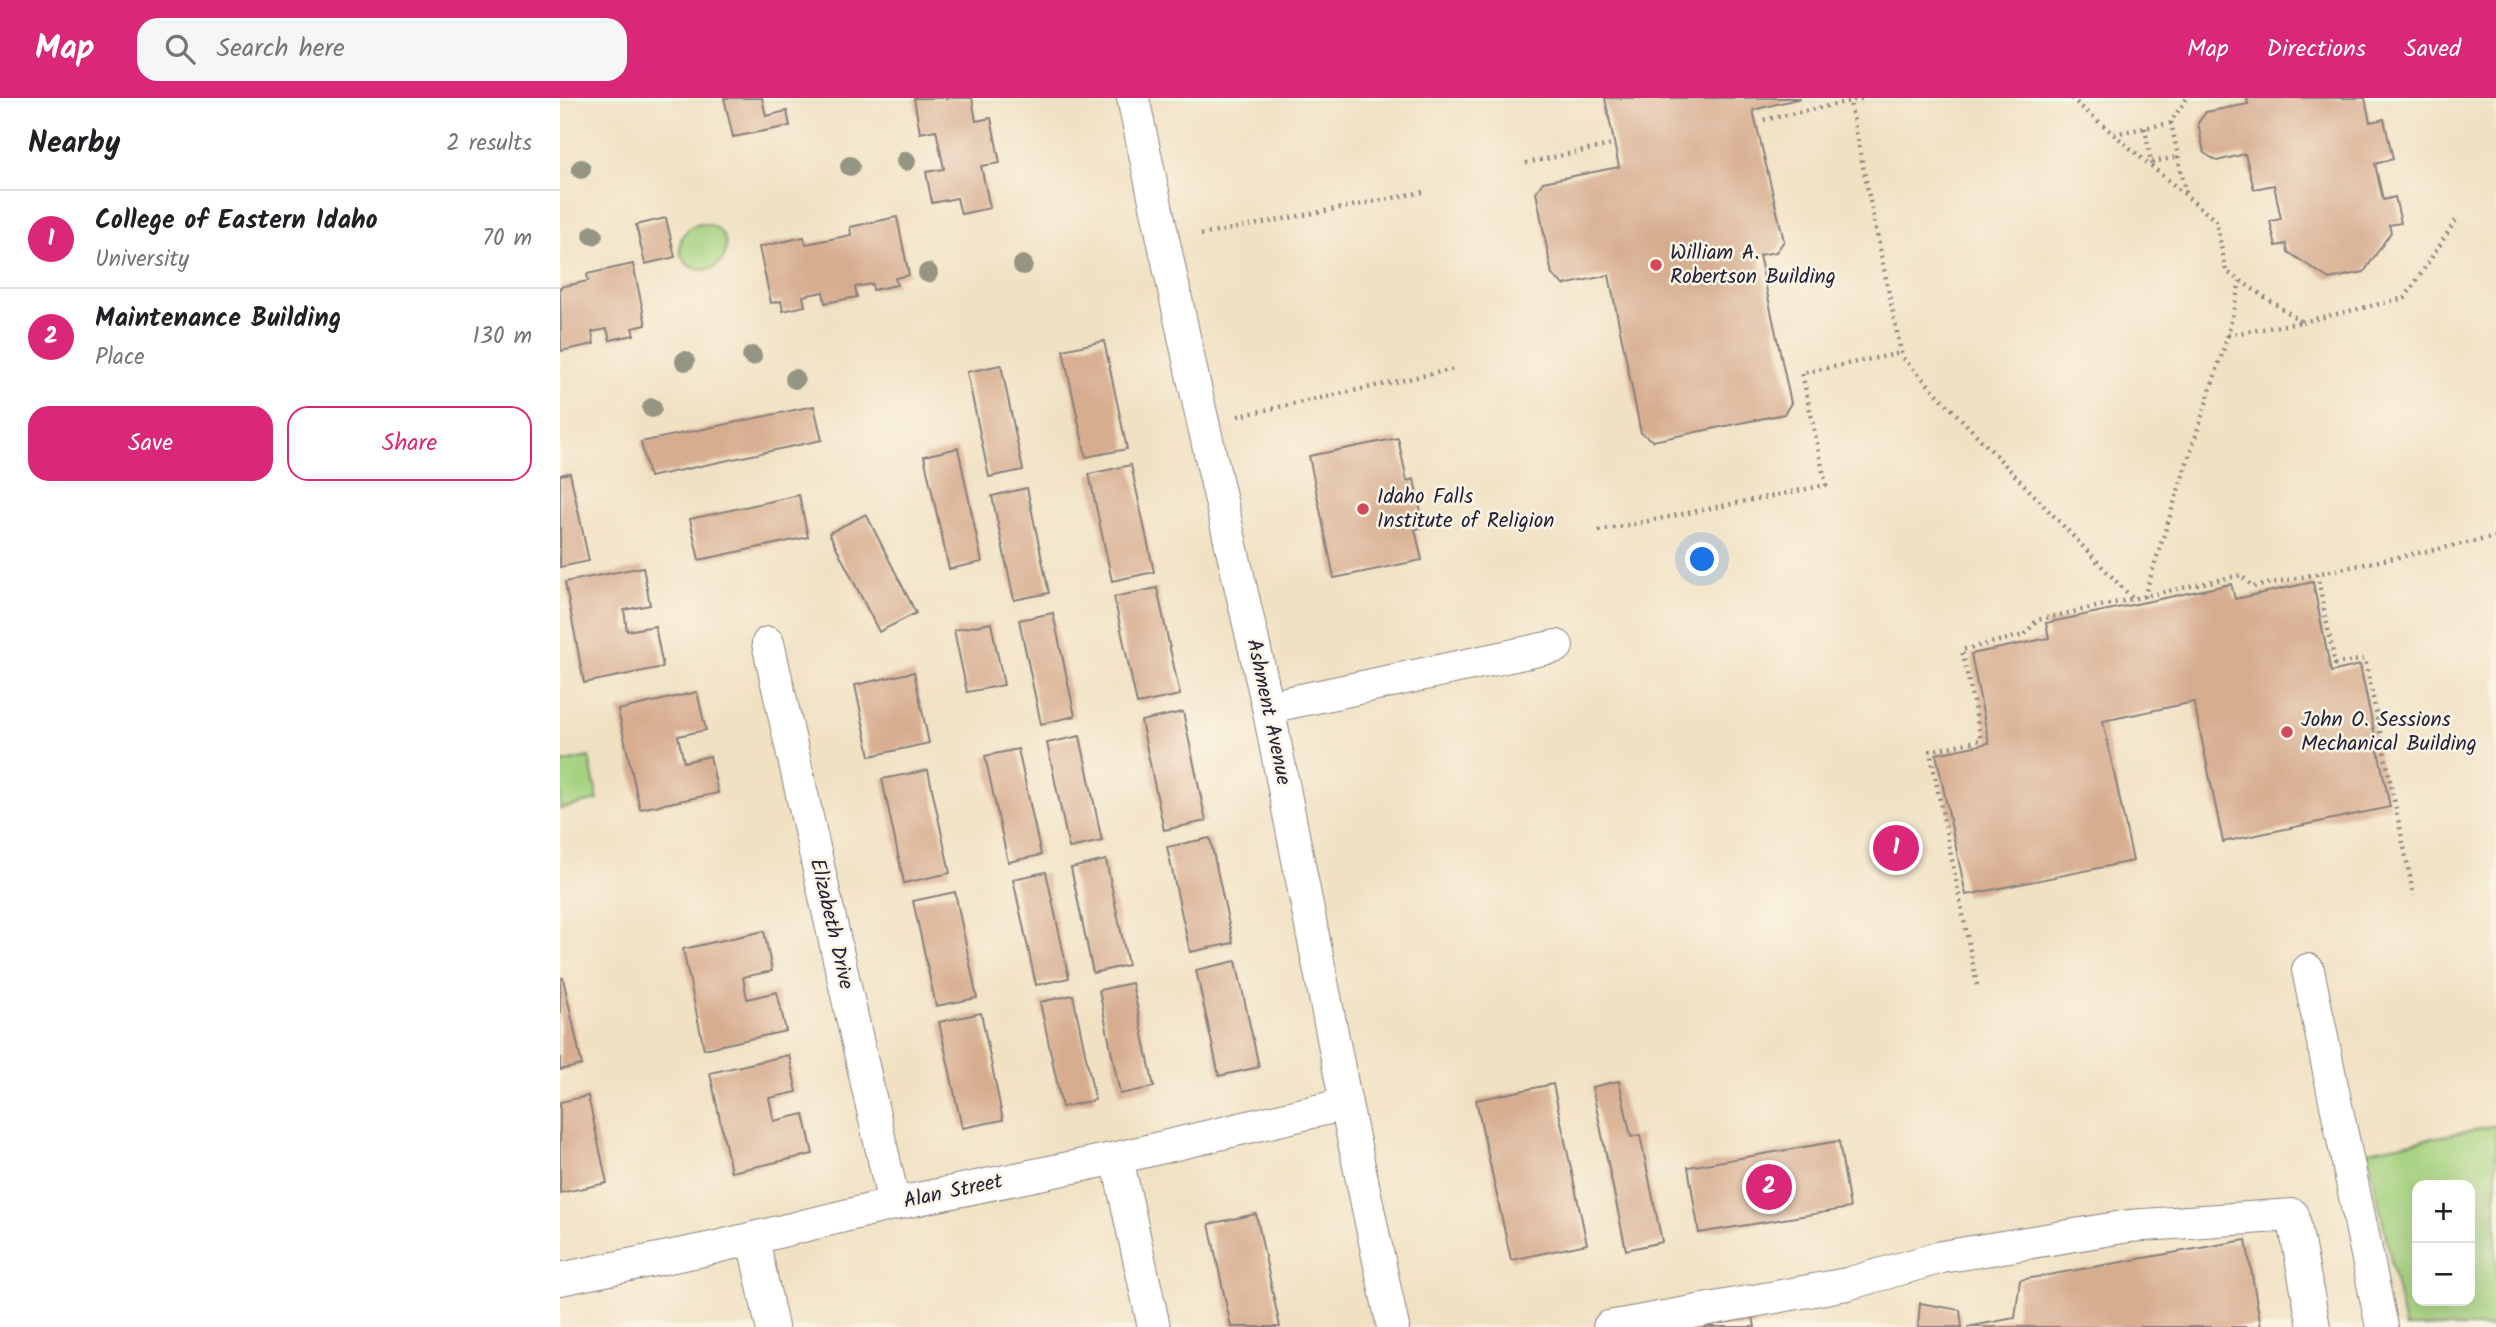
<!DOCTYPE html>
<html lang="en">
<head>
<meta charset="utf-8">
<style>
  body { margin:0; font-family:Kalam,sans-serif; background:#f6f6f6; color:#202124 }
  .controls { position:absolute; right:21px; bottom:21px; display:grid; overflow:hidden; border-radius:14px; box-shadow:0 7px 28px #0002 }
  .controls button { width:63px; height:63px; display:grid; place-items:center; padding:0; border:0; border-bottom:2px solid #e0e0e0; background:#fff; color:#202124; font:35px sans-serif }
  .you { position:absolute; left:1143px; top:462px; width:24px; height:24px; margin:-18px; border:5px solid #fff; border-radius:50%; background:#1a73e8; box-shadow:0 0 0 10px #1a73e833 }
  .badge { display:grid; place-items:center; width:46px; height:46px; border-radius:50%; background:#db2777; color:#fff; font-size:23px; font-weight:700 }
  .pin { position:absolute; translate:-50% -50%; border:4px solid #fff; box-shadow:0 2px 7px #0006 }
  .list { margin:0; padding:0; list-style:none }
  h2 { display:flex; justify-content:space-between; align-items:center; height:91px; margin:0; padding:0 28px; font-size:30px }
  h2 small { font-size:23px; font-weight:400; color:#757577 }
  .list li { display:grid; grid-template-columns:46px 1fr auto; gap:21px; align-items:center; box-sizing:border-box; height:98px; padding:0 28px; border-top:2px solid #e0e0e0 }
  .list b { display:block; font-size:26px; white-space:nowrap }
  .list p { margin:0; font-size:23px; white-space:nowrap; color:#757577 }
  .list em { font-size:23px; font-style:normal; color:#757577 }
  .actions { display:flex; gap:14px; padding:21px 28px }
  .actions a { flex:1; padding:16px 0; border:2px solid #db2777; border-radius:21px; text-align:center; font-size:24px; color:#db2777 }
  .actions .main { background:#db2777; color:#fff }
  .icon { flex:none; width:38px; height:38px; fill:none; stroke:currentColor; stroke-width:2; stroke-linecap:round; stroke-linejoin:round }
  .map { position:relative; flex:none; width:1936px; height:1229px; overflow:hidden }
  header { display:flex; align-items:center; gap:42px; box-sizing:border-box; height:98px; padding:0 35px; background:#db2777; color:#fff }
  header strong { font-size:33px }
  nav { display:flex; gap:38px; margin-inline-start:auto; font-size:24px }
  .search { width:490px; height:63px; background:#f6f6f6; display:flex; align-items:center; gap:18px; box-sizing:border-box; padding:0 24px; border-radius:21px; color:#757577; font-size:26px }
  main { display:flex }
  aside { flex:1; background:#fff }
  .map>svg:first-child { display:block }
  .green { fill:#a4d27f; stroke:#637a5d; stroke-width:2; fill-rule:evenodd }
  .building { fill:#d7ad90 }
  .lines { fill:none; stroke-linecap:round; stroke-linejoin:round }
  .minor-casing { stroke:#89827f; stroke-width:34 }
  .path { stroke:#89827f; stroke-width:4.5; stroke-dasharray:2 5; stroke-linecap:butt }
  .minor { stroke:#fff; stroke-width:32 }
  .tree { fill:#949583 }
  .poi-dot { fill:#d1495b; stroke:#fcf5e5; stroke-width:2.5 }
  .labels { text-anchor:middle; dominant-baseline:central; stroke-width:5; stroke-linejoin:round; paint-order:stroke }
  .poi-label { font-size:21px; fill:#22223b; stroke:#fcf5e5; text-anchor:start }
  .street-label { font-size:21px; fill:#22223b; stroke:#fcf5e5 }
</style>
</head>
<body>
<header>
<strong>Map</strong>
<div class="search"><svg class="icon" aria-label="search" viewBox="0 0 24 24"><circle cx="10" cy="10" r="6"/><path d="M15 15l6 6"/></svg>Search here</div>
<nav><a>Map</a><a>Directions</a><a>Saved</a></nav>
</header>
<main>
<aside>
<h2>Nearby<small>2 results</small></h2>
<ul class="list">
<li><span class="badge">1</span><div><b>College of Eastern Idaho</b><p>University</p></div><em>70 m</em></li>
<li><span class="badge">2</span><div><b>Maintenance Building</b><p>Place</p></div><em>130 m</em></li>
</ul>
<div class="actions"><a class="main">Save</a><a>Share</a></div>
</aside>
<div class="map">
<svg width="1936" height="1229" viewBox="0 0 1936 1229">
  <rect width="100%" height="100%" fill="#fcf5e5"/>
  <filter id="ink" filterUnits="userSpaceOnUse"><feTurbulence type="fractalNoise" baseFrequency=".0143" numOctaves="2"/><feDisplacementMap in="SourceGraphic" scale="14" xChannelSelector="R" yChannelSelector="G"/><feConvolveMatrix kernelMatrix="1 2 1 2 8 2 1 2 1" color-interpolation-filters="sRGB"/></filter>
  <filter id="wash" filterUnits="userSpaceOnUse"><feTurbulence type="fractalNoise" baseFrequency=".00686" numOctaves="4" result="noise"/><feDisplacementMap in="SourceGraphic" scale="28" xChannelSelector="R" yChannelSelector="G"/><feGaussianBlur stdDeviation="1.57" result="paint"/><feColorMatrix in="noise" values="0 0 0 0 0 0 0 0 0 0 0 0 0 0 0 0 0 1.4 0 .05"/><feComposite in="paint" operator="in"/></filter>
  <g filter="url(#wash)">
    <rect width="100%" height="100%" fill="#f0e1c3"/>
    <g class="green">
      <circle cx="143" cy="149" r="23"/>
      <path d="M29,659l9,43 -38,9v-46z"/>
      <path d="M1936,1027v202h-91l-37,-176zM1857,1087h53v116h-53z"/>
    </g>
    <g id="blocks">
      <g class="building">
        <path d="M164,0h38l4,18 21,-5 3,15 -57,11z"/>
        <path d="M354,0h58l4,23 15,-3 9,45 -19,3 9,42 -29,6 -4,-16 -25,5 -6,-31 18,-3 -8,-39 -16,3z"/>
        <path d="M1045,0h196l-48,12 31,131 -8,11 -17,3 32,148 -7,11 -131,27 -12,-8 -32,-158 -45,10 -12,-10 -16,-83 7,-10 76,-15z"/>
        <path d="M1687,0h118l5,24 14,-3 9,40 -18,5 8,36 12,-3 6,26 -12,2 2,7 -27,40 -35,7 -41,-27 -2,-8 -10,2 -6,-25 11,-2 -7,-34 -20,4 -9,-35 -28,7 -13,-8 -6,-30 8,-11 42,-8z"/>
        <path d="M337,119l12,58 -14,3 2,7 -24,5 -1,-6 -17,3 2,10 -32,6 -2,-11 -20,4 2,10 -22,5 -2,-10 -10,2 -12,-56 45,-10 2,7 45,-9 -1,-8z"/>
        <path d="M106,120l9,39 -30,7 -9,-39z"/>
        <path d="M73,166l13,61 -14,3 2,7 -24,5 -3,-11 -15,3 2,12 -33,7 -1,-64 28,-6 -1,-7z"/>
        <path d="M544,243l23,108 -41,8 -23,-107z"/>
        <path d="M441,267l22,105 -34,7 -22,-105z"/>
        <path d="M254,308l8,34 -173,37 -8,-35z"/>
        <path d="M838,340l9,43 7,-2 10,48 -9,2 7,31 -88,18 -25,-122z"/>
        <path d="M398,350l24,114 -33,7 -25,-113z"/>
        <path d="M571,367l23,107 -42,9 -23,-107z"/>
        <path d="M10,375l19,88 -29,6v-92z"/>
        <path d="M467,390l22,105 -35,7 -22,-104z"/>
        <path d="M239,397l9,42 -109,23 -9,-41z"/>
        <path d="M306,416l50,99 -37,19 -50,-99z"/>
        <path d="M83,469l7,38 -26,5 3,21 28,-5 8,41 -79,16 -19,-101z"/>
        <path d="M1753,484l18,90 29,-7 30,142 -167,35 -29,-140 -91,19 30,140 -167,34 -30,-141 53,-11 -18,-89 78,-16 -3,-15 185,-39 4,15z"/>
        <path d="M597,490l23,107 -43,9 -23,-107z"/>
        <path d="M493,515l22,103 -34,8 -22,-104z"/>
        <path d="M431,525l13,62 -37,7 -13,-62z"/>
        <path d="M354,574l15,71 -59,13 -15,-71z"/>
        <path d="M137,594l9,38 -28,6 6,26 26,-6 8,37 -78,16 -22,-99z"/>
        <path d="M623,614l23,109 -42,9 -23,-109z"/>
        <path d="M520,638l22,105 -33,7 -22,-105z"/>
        <path d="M458,651l23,106 -33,7 -23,-106z"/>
        <path d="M368,672l22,103 -46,10 -22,-104z"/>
        <path d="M650,740l23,105 -43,9 -23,-105z"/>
        <path d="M546,762l22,105 -35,8 -22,-105z"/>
        <path d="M486,774l23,106 -33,7 -23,-106z"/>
        <path d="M395,794l22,106 -41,8 -23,-105z"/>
        <path d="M204,833l8,40 -29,6 4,22 30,-7 9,39 -82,18 -21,-100z"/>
        <path d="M676,863l23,106 -40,9 -23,-106z"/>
        <path d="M3,880l19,87 -22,5v-91z"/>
        <path d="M572,885l22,104 -34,7 -21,-104z"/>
        <path d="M513,897l22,105 -33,7 -22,-105z"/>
        <path d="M421,915l22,107 -41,8 -23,-106z"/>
        <path d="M229,957l8,37 -28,6 5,23 30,-7 9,40 -82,18 -21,-99z"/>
        <path d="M1059,983l12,56 9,-2 22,107 -36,8 -34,-163z"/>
        <path d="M993,986l34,160 -76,16 -35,-160z"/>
        <path d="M28,998l19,87 -47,10v-91z"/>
        <path d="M1279,1043l11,67 -151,25 -11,-66z"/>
        <path d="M696,1116l24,113h-49l-22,-103z"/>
        <path d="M1686,1142l15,87h-294l48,-9 5,-38z"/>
        <path d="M1360,1205l40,7 2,17h-44z"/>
        <path d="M1193,1219l2,10h-50v-1z"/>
      </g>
    </g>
  </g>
  <g filter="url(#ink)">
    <use href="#blocks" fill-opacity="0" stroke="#89827f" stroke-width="2"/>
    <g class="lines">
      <defs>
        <g id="minor">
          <path d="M573,0l59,276 76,333 78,397 47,223"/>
          <path d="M208,545l126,561"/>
          <path d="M708,609l289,-61"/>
          <path d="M1748,872l74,357"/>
          <path d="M557,1060l37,169"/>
          <path d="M193,1141l19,88"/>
          <path d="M0,1181l148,-30 186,-45 223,-46 229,-54"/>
          <path d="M1049,1229l238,-43 95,-27 187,-31 164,-11 21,112"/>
        </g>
      </defs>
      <use href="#minor" class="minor-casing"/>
      <g class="path">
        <path d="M1289,0l53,259 231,242"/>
        <path d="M1511,0l145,123 10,50 76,51 -74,13 12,-54"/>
        <path d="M1204,22l100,-22"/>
        <path d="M1611,24l15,73"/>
        <path d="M1585,30l7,39"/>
        <path d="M1554,36l56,-11 17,-25"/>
        <path d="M1592,64l26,-5"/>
        <path d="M966,65l85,-18"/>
        <path d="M641,137l222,-43"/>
        <path d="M1742,224l103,-24 53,-81"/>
        <path d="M678,318l216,-47"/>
        <path d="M1039,433l227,-46 -24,-112 99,-20"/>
        <path d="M1757,476l18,90 30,-5 49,237"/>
        <path d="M1584,499l84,-262"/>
        <path d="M1417,887l-47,-234 51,-11 -19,-90 62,-15 13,-15 204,-45 12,12 243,-50"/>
      </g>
      <use href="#minor" class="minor"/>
    </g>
    <g class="tree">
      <circle cx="346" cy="63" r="10"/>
      <circle cx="290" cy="68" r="10"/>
      <circle cx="21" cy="71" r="10"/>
      <circle cx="33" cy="137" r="10"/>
      <circle cx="463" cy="167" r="10"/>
      <circle cx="368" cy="175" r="10"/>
      <circle cx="192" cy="258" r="10"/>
      <circle cx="125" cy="263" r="10"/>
      <circle cx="235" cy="281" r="10"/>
      <circle cx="92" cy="310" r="10"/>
    </g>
  </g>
  <g class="poi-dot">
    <circle cx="1096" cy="167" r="7"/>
    <circle cx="803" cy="411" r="7"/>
    <circle cx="1727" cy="634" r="7"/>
  </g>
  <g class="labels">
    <g class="poi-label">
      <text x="1110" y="155">William A.<tspan x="1110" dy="24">Robertson Building</tspan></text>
      <text x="817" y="399">Idaho Falls<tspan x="817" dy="24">Institute of Religion</tspan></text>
      <text x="1741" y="622">John O. Sessions<tspan x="1741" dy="24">Mechanical Building</tspan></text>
    </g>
    <g class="street-label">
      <text transform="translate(708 614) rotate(78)">Ashment Avenue</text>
      <text transform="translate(271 826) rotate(77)">Elizabeth Drive</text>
      <text transform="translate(393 1094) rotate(-12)">Alan Street</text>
    </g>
  </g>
</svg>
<div class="controls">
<button>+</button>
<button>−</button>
</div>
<div class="you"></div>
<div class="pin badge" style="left:1336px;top:750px">1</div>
<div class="pin badge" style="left:1209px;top:1089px">2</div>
</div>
</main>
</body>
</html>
